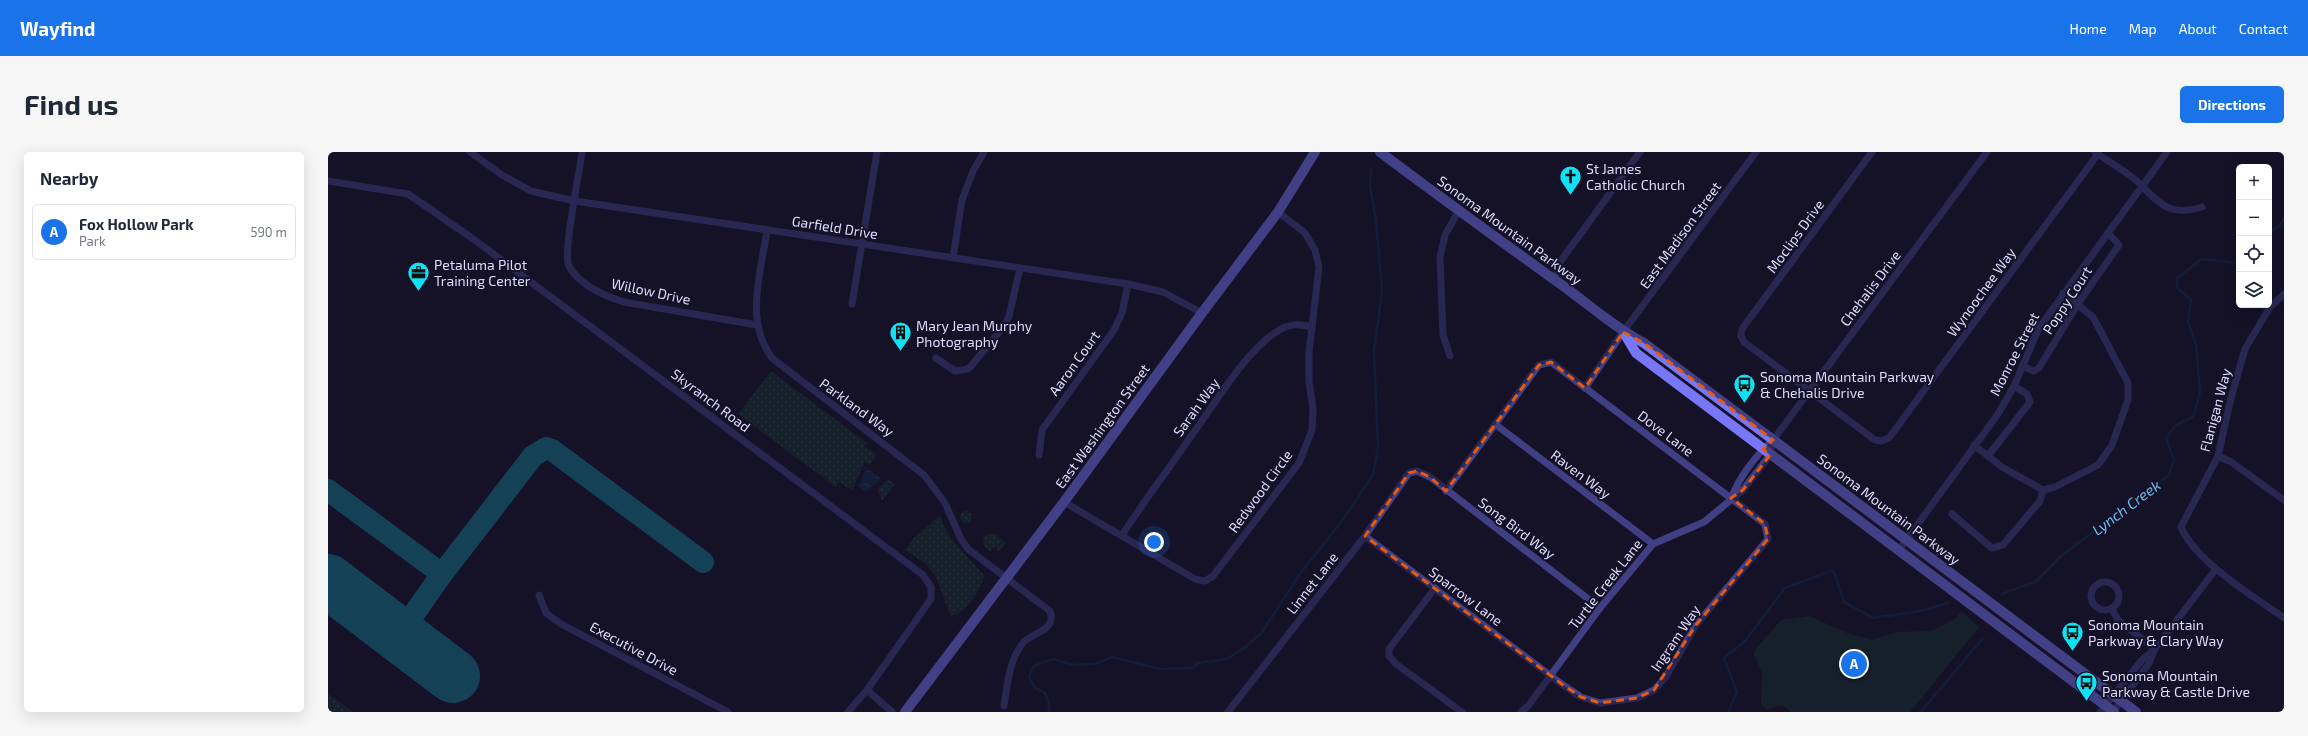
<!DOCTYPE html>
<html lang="en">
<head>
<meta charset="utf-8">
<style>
  body { margin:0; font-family:"Exo 2",sans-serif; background:#f6f6f7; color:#1f2937 }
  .controls { position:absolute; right:12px; top:12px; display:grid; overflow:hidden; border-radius:6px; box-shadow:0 4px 16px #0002 }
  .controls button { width:36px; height:36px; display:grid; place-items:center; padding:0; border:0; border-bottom:1px solid #e0e1e3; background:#fff; color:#1f2937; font:20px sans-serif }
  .you { position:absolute; left:826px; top:390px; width:14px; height:14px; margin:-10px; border:3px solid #fff; border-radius:50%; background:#1a73e8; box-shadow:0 0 0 6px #1a73e833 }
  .badge { display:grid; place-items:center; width:26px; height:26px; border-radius:50%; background:#1a73e8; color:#fff; font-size:13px; font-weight:700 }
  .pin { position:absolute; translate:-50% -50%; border:2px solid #fff; box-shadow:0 1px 4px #0006 }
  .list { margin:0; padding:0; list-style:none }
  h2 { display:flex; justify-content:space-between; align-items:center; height:52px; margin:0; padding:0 16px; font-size:17px }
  h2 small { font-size:13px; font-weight:400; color:#747a83 }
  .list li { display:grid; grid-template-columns:26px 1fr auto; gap:12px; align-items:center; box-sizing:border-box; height:56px; margin:0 8px 8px; padding:0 8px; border:1px solid #e0e1e3; border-radius:6px }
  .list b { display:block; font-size:15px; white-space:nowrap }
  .list p { margin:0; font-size:13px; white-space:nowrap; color:#747a83 }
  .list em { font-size:13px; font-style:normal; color:#747a83 }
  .icon { flex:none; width:22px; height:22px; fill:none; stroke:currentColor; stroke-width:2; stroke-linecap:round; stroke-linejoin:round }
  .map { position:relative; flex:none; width:1956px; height:560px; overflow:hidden; border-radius:6px }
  header { display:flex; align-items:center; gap:24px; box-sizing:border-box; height:56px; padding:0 20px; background:#1a73e8; color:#fff }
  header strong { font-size:19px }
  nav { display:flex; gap:22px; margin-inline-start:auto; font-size:14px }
  .intro { display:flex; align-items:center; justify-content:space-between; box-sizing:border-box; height:96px; padding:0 24px }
  h1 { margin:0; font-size:28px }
  .button { padding:10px 18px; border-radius:6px; background:#1a73e8; color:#fff; font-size:14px; font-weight:700 }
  main { display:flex; gap:24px; padding:0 24px }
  aside { flex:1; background:#fff; border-radius:6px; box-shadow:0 4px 16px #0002 }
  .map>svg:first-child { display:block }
  .grass { fill:url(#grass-dots) }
  .green { fill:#153230 }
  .water { fill:url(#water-ripples) }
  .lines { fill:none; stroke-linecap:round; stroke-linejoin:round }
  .stream { stroke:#12294c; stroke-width:2.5 }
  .taxiway { stroke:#137a8d; stroke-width:22 }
  .runway { stroke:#137a8d; stroke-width:54 }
  .street { stroke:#403f84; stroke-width:7 }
  .secondary { stroke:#7777f8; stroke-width:10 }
  .marked { fill:none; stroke:#e8590c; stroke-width:3; stroke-dasharray:8 5; stroke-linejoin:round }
  .labels { text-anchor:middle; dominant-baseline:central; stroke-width:4; stroke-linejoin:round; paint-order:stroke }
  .poi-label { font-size:14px; fill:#dedbfd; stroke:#151228; text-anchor:start }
  .street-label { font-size:14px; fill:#dedbfd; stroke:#151228 }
  .water-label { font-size:15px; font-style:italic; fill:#6ebbf7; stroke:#151228 }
</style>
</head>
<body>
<header>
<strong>Wayfind</strong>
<nav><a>Home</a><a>Map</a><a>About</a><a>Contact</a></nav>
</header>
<div class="intro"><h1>Find us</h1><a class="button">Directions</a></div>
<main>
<aside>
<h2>Nearby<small></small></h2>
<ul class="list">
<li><span class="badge">A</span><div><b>Fox Hollow Park</b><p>Park</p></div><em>590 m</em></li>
</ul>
</aside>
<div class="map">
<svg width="1956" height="560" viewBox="0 0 1956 560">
  <defs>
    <pattern id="grass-dots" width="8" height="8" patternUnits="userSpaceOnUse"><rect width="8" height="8" fill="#153230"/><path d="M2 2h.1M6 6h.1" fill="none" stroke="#374f4f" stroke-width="1.8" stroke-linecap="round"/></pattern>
    <pattern id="water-ripples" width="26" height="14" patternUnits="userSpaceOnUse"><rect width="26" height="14" fill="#12294c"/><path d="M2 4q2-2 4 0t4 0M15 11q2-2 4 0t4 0" fill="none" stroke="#344767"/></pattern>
  </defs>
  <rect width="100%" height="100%" fill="#151228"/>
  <g class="grass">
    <path d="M443,219l96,72 -2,4 11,7 -6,11 -5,-3 -13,28 -13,-8 -3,5 -98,-73z"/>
    <path d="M560,327l7,5 -13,17 -5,-11z"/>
    <circle cx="638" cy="365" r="6"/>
    <path d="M612,363c7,26 28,40 44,61 -4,14 -17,37 -33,40l-16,-41 -10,-12 -20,-13 9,-12z"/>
    <path d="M663,382h4l11,9 -7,8 -4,-4 -5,4 -6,-5 -1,-10z"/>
    <path d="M0,542l25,18h-25z"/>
  </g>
  <path class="green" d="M1633,459l18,16 -69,85h-119c-7,-8 -15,-7 -23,-2l-7,-5 1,-33 -8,-17 1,-5 26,-30 28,-4 38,17 25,7 26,-8 33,-1 24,-12z"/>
  <path class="water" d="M539,316l14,11 -15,13 -8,-6z"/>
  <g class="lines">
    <g class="stream">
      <path d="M1941,81l11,-8 4,-7"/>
      <path d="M1674,442l33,-12 26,-26 108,-81 5,-15 -8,-22 10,-13 17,-8 7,-25 -4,-47 -8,-23 3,-22 -14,-13v-9l25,-19 37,4"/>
      <path d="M720,560l2,-5 -5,-14 -10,-5 -6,-11 5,-11 19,-7 21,6 21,-1 17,-7 48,12 33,-1 5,-5 29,-4 20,-13 15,-14 40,-61 43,-54 28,-42 5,-28 -4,-96 8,-61 -6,-69 -6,-35 1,-16"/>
      <path d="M1400,560l9,-20 -13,-34 21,-17 40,-53 48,-18 11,32 29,16 47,-7 28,-8"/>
      <path d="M1593,560l61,-73"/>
    </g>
    <g class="taxiway">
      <path d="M0,338l114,84"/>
      <path d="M71,483l43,-61 91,-118 13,-8 6,2 151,112"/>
    </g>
    <path class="runway" d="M0,429l125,95"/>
    <g class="street">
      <path d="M142,0l32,23 29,16 44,10 553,83 35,8 39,21"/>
      <path d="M254,0c-2,19 -20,103 -13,114 10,19 36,30 55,36l133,23"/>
      <path d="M1544,0l-130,177 -1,7 3,6 131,98 6,1 8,-3 209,-284"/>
      <path d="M1767,0c15,11 35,21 48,35 19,20 30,29 59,20"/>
      <path d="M0,29l80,13 64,44 451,337 8,12v12l-64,91 25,22"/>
      <path d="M439,78c-6,43 -23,90 5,128l152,117 21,28 16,36 7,10 82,62c7,20 -18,21 -27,32 -14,16 -16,44 -19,63"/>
      <path d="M625,106l9,-58 11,-29 11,-19"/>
      <path d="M1226,127l6,-17 80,-110"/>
      <path d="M1956,142l-14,13 -25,42 -14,49 -13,58 -37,71c15,35 72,69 103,91"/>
      <path d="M524,152l25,-152"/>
      <path d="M1122,204l-7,-21 -3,-78 5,-22 13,-23"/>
      <path d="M608,206l19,13 13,-2 4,-4 32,-39 5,-10 11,-48"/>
      <path d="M1694,214l12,5 5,-3 38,-63 42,-60 -11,-12"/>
      <path d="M1257,236l38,-56 133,-180"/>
      <path d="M1167,272l158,120"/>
      <path d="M1646,293l28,22 41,23 12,-3 43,-22 14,-20 16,-45v-17l-35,-66 -30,-24"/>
      <path d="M711,303l3,-25 72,-100 8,-17 6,-29"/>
      <path d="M1660,304l42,-54 -3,-8 -13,-8"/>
      <path d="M1890,304l13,6 53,38"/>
      <path d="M1403,347c8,-22 25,-44 42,-59l214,-288"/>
      <path d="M736,350l131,77 10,2 8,-5 86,-113 13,-33 1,-21 -4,-28v-29l10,-85 -4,-17 -10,-17 -27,-21"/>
      <path d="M1624,362l40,34 11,-3 37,-44 3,-11"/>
      <path d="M794,383c23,-35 48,-68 72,-103 23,-31 56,-89 91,-105 10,-4 18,-2 27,0"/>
      <path d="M1037,384l198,149 18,12 19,6 37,-5 17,-8 11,-12 31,-53 72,-86 -3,-15 -214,-162 -12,3 -93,126"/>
      <path d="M1571,398l99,-136 16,-28 25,-58 128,-176"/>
      <circle cx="1777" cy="444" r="14"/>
      <path d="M1107,436l-46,61v7l7,8 66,48"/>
      <path d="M211,443l7,18 15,11 167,88"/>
      <path d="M1784,457l6,11 37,29"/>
      <path d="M520,560l19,-22"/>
      <path d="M900,560l137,-176 44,-63 8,-2 13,6 170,131"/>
      <path d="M1193,560l7,-6 72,-98 53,-64 51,-22 39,-32 27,-35 3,-15"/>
      <path d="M1772,560l42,-52 12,-10"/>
      <path d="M1785,560l35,-47 7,-16 61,-80"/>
    </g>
    <g class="secondary">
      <path d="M1052,0c57,43 114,84 172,126 31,21 58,47 92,65l492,369"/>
      <path d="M1296,181l12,20 478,359"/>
      <path d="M577,560l159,-210 138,-189 76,-101 37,-60"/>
    </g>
  </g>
  <path d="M0 0H1956V560H0ZM1295,180l21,11 129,97 -10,9 7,6 -27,35 -12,8 34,26 3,15 -72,86 -42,65 -17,8 -37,5 -19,-6 -18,-12 -198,-149 44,-63 8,-2 13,6 16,14 93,-126 12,-3 34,26z" fill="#151228" fill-opacity=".55" fill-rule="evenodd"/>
  <path class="marked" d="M1295,180l21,11 129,97 -10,9 7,6 -27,35 -12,8 34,26 3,15 -72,86 -42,65 -17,8 -37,5 -19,-6 -18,-12 -198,-149 44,-63 8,-2 13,6 16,14 93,-126 12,-3 34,26z"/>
  <defs>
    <symbol id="church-pin" viewBox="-11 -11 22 30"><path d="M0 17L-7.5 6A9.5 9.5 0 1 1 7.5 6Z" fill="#11e1f2" stroke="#151228"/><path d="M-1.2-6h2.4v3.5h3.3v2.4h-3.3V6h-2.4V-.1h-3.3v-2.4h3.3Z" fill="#111"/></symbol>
    <symbol id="office-pin" viewBox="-11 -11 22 30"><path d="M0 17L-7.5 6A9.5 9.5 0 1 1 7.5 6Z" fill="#11e1f2" stroke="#151228"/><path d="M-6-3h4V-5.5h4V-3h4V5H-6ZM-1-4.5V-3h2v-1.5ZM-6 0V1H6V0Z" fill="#111"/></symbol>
    <symbol id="building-pin" viewBox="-11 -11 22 30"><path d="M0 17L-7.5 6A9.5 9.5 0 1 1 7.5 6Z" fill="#11e1f2" stroke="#151228"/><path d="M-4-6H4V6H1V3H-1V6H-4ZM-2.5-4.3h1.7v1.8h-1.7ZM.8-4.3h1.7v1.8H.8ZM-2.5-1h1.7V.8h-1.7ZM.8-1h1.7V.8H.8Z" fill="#111"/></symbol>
    <symbol id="bus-pin" viewBox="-11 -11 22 30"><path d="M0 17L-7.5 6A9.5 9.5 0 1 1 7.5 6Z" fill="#11e1f2" stroke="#151228"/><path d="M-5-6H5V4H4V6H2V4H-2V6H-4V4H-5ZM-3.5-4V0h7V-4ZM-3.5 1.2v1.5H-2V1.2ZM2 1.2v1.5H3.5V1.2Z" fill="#111"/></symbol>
  </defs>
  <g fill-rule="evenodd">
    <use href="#church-pin" x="1230" y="12" width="25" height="34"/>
    <use href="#office-pin" x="78" y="108" width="25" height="34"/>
    <use href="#building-pin" x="560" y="168" width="25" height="34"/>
    <use href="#bus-pin" x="1404" y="220" width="25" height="34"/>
    <use href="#bus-pin" x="1732" y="468" width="25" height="34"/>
    <use href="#bus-pin" x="1746" y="518" width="25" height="34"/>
  </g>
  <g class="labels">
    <g class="poi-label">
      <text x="1258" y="16">St James<tspan x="1258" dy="16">Catholic Church</tspan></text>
      <text x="106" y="112">Petaluma Pilot<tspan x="106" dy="16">Training Center</tspan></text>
      <text x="588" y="173">Mary Jean Murphy<tspan x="588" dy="16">Photography</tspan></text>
      <text x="1432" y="224">Sonoma Mountain Parkway<tspan x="1432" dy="16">&amp; Chehalis Drive</tspan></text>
      <text x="1760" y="472">Sonoma Mountain<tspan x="1760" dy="16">Parkway &amp; Clary Way</tspan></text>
      <text x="1774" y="523">Sonoma Mountain<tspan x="1774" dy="16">Parkway &amp; Castle Drive</tspan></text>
    </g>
    <g class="street-label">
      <text transform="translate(507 75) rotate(9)">Garfield Drive</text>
      <text transform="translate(1182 78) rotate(36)">Sonoma Mountain Parkway</text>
      <text transform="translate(1352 83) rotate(-54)">East Madison Street</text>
      <text transform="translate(1467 84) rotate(-54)">Moclips Drive</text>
      <text transform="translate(1542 136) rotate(-53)">Chehalis Drive</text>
      <text transform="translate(323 139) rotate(12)">Willow Drive</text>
      <text transform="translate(1653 140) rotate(-54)">Wynoochee Way</text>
      <text transform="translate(1739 148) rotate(-57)">Poppy Court</text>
      <text transform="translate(1686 202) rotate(-63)">Monroe Street</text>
      <text transform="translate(746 211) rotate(-54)">Aaron Court</text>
      <text transform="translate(383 248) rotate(37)">Skyranch Road</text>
      <text transform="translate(529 255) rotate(36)">Parkland Way</text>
      <text transform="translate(868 255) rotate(-54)">Sarah Way</text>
      <text transform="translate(1887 258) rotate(-75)">Flanigan Way</text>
      <text transform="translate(774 274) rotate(-54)">East Washington Street</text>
      <text transform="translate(1338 281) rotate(37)">Dove Lane</text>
      <text transform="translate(1253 322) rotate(37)">Raven Way</text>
      <text transform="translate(932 339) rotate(-54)">Redwood Circle</text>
      <text transform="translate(1561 357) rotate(37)">Sonoma Mountain Parkway</text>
      <text transform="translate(1189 376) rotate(37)">Song Bird Way</text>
      <text transform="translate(984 431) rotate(-52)">Linnet Lane</text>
      <text transform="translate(1277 432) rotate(-52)">Turtle Creek Lane</text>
      <text transform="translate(1138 444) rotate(37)">Sparrow Lane</text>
      <text transform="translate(1347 486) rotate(-56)">Ingram Way</text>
      <text transform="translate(306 496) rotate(28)">Executive Drive</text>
    </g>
    <g class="water-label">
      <text transform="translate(1798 355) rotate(-37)">Lynch Creek</text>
    </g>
  </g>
</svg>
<div class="controls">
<button>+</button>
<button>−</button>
<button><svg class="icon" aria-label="locate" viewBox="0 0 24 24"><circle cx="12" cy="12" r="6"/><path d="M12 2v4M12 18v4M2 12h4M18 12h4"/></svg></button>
<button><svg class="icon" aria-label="layers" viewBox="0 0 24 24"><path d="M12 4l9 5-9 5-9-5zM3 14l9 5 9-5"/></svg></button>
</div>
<div class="you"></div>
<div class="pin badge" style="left:1526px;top:512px">A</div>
</div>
</main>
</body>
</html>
